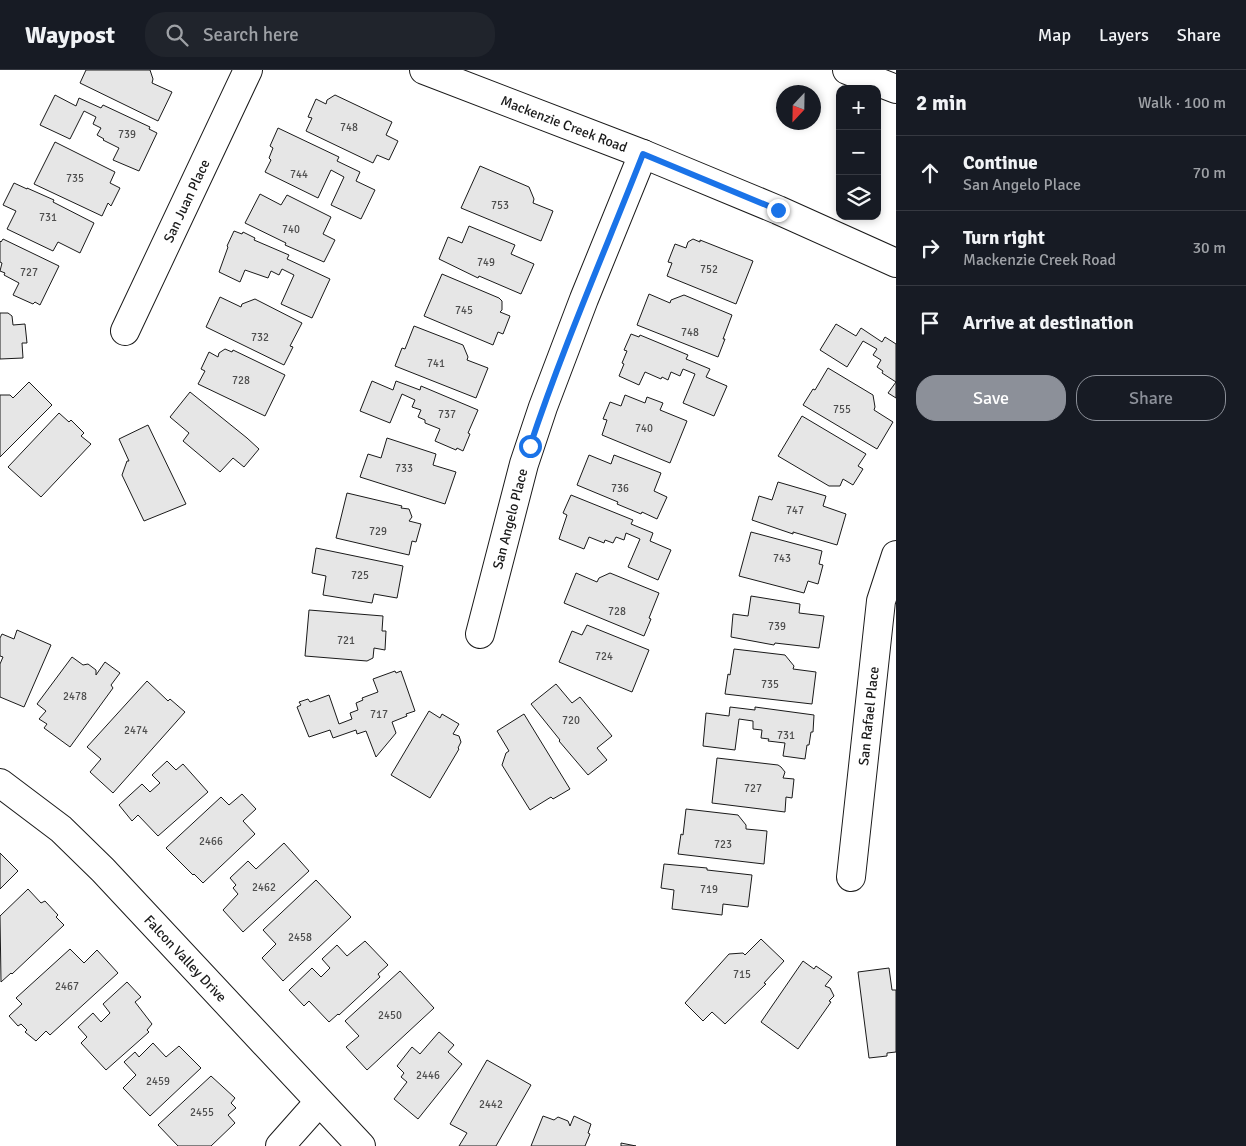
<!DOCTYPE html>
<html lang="en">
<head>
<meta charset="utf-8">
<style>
  body { margin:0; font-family:Signika,sans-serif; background:#20242c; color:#f1f3f6 }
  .controls { position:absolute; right:15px; top:15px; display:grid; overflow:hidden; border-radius:10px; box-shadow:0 2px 8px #0003 }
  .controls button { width:45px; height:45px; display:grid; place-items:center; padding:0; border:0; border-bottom:1px solid #363941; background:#171b24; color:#f1f3f6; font:25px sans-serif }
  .compass { position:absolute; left:776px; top:15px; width:45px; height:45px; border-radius:50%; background:#171b24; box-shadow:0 2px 8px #0003; rotate:202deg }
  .stop { position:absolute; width:15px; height:15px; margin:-11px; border:4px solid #1a73e8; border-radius:50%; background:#fff }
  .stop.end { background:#1a73e8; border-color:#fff; box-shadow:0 1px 5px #0008 }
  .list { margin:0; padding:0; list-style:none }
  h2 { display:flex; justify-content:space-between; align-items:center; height:65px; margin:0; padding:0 20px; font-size:21px }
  h2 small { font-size:16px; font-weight:400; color:#9ea1a6 }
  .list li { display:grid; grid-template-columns:32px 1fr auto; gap:15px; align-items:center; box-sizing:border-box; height:75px; padding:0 20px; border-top:1px solid #363941 }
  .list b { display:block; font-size:19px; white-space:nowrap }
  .list p { margin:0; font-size:16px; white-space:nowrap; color:#9ea1a6 }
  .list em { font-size:16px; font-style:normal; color:#9ea1a6 }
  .actions { display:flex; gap:10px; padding:15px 20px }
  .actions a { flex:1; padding:11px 0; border:1px solid #8c9099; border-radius:20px; text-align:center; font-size:18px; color:#8c9099 }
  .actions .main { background:#8c9099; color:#fff }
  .icon { flex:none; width:28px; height:28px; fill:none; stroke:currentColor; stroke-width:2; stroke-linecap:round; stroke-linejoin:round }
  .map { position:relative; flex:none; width:896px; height:1076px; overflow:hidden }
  header { display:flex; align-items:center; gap:30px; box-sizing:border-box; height:70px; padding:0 25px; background:#171b24; border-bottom:1px solid #363941 }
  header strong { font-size:24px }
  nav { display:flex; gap:28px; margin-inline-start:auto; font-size:18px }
  .search { width:350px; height:45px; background:#20242c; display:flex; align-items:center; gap:12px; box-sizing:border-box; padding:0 18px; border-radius:20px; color:#9ea1a6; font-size:19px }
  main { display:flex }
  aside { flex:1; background:#171b24 }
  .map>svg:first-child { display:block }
  .building { fill:#e6e6e6; stroke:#1a1a1a }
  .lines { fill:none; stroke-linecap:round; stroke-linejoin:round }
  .minor-casing { stroke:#1a1a1a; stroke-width:30 }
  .minor { stroke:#fff; stroke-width:28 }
  .route { stroke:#1a73e8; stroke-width:6 }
  .labels { text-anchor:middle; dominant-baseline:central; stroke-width:4; stroke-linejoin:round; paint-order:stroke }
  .number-label { font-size:11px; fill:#4d4d4d }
  .street-label { font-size:14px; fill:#1a1a1a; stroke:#fff }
</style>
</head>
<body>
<header>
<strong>Waypost</strong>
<div class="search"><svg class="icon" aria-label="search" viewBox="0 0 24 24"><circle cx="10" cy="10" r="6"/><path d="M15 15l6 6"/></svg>Search here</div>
<nav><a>Map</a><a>Layers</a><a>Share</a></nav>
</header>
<main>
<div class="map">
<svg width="896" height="1076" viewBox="0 0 896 1076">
  <rect width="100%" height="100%" fill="#fff"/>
  <g class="building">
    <path d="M86,0h64l3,9 -1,4 20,9 -14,29 -78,-38z"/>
    <path d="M55,25l21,11 3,-8 22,10 2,-3 47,22 -1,2 8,4 -18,38 -26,-11 6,-12 -16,-8 1,-1 -7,-4 4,-7 -8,-4 3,-7 -12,-6 -14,28 -30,-14z"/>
    <path d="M335,25l57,27 -6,13 12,6 -9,19 -12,-5 -4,8 -67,-32 6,-13 -4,-1 8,-18 10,5 1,-4z"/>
    <path d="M278,58l61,29 -2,4 23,11 -4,9 19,9 -14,29 -30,-14 13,-28 -13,-7 -13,28 -53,-26 6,-12 -2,-2 4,-10 -3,-2z"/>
    <path d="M55,72l60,30 -5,11 10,5 -9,18 -3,-3 -6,13 -68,-32z"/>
    <path d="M480,96l49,21 5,12 -1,4 20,8 -12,30 -80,-33z"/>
    <path d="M14,113l13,6v-1l27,12 -1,2 41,21 -14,30 -22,-11 -5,9 -46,-22 9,-18 -13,-6z"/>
    <path d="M260,124l21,11 6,-10 44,22 -8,17 12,6 -11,22 -39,-17 1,-2 -41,-20z"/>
    <path d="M469,156l46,19 -4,9 23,10 -13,30 -42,-18 -1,2 -39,-19 9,-22 14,6z"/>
    <path d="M234,161l8,3 1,-2 12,6 -1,2 35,15 -2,4 43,20 -18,39 -31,-14 13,-29 -12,-6 -3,6 -8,-4 -3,7 -23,-8 -5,12 -21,-10 9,-25 -1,-1z"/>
    <path d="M3,169l56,27 -19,39 -5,-3 -2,2 -20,-9 6,-12 -15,-8 1,-2 -5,-2 2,-8 -2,-1v-21l1,1z"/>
    <path d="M693,169l7,3v-2l53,21 -17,43 -69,-28 5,-13 -4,-1 7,-18 11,4 2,-6z"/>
    <path d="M442,204l57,24 3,3v9l-2,2 10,4 -7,18 -5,-2 -5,13 -69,-29z"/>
    <path d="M649,224l21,9 1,-3 13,-5 48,20 -9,24h2l-7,18 -81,-32z"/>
    <path d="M220,227l21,10 1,-3 13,-5 47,24 -12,23 3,1 -9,18 -78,-38z"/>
    <path d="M0,243h8l4,3 1,9 12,-1 2,19h-5l1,15 -23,1z"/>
    <path d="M836,254l20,12 5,-8 21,14 3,-5 11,7v54l-8,-5 8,-11 -14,-9 1,-2 -6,-4 4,-7 -8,-5 4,-6 -14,-8 -16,26 -27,-17z"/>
    <path d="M414,256l49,19 5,12 -1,3 21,8 -12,30 -81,-32 7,-18 3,1z"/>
    <path d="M631,264l8,3 1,-2 48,20 -2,4 24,10 -4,8 21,9 -13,30 -31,-13 12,-29 -12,-5 -3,7 -9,-4 -3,8 -6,-3 -1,2 -16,-7 -6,13 -20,-9 5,-12 -2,-1 5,-12 -3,-1z"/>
    <path d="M225,279l7,3 1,-2 52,25 -20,41 -67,-32 7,-13 -4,-2 8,-17 9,5 1,-4z"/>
    <path d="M828,298l45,27 2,12 -1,3 19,12 -16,27 -74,-44 10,-16 2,1z"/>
    <path d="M372,311l21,9 3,-9 24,9 1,-4 57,24 -10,23 2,1 -7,17 -6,-3 -1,2 -21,-9 5,-12 -15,-6v-3l-7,-3 3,-7 -9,-3 3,-7 -13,-6 -12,29 -30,-12z"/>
    <path d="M29,312l23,23 -52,52v-62h10l3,3z"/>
    <path d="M190,322l57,46 12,11 -15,18 -11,-9 -13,14 -37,-31 6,-8 -19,-16z"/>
    <path d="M625,325l20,8 2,-6 16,6 -3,7 27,11 -17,42 -68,-28 5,-15 -4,-1 7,-17 11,4z"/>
    <path d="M59,343l10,9 2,-2 13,13 -3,3 10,8 -50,53 -33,-30z"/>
    <path d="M802,346l64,38 -8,12 5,3 -10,16 -10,-6 -3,7h-11l-51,-30z"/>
    <path d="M148,355l38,79 -42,17 -22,-46 5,-14h2l-10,-22z"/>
    <path d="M387,368l49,16 -3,11 23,7 -11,32 -85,-27 8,-23 13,4z"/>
    <path d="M589,385l22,9 3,-9 47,18 -7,18 13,6 -10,22 -15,-7 -1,2 -24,-10 1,-2 -41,-17z"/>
    <path d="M778,412l48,14 -3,10 23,8 -9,31 -44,-13v2l-41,-14 7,-24 13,4z"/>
    <path d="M347,423l55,13 -1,2 8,1 3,8 -3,4 12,3 -5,18 -4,-1 -3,14 -73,-17z"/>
    <path d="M571,425l62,25 -2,4 22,9 -3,8 21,9 -13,30 -30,-13 12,-28 -14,-6 -2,7 -8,-3 -3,6 -8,-3 -1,3 -15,-6 -5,12 -25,-10 8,-24 -4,-2z"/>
    <path d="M751,462l71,19 -3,13 4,1 -5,19 -10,-3 -4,12 -65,-17z"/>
    <path d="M316,478l87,18 -6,32 -23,-4 -2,9 -49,-8 3,-19 -14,-3z"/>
    <path d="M576,503l21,9 2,-4 11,-5 49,20 -10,25 2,1 -7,17 -80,-33z"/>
    <path d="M751,526l49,8 -1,9 25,3 -5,32 -44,-5 -1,2 -43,-8 2,-23 15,2z"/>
    <path d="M309,540l74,6 -1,15h4l-1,19 -11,-2 -1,10 -6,3 -62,-5z"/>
    <path d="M587,555l62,25 -17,42 -73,-30 13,-31 10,4z"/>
    <path d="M17,560l34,15 -27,62 -24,-10v-33l3,-7 -3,-1v-18l2,-4 12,5z"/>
    <path d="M734,579l51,6 9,11 -1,3 23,3 -4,32 -87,-10 3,-20 2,1z"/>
    <path d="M72,587l11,8 5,-1 8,6v5l9,-13 15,11 -9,12 2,3 -43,59 -26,-19 3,-4 -8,-5 7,-8 -9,-7z"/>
    <path d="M395,601l1,2 5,-2 14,40 -9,3 1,2 -15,6 4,11 -20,24 -10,-26 -9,3 -1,-4 -23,8 -3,-8 -21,7 -12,-30 4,-2 -2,-3 9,-3 2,3 19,-7 10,29 13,-5 -2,-6 8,-3 -2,-7 7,-3 -1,-2 16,-6 -5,-13z"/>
    <path d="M147,611l21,20 2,-2 15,13 -72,81 -23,-21 11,-13 -14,-12z"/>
    <path d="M556,614l16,19 8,-6 32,39 -15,12 10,12 -19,15 -29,-34 1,-1 -29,-36z"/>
    <path d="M730,637l25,3v-3l59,8 -1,17h-2l-2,13h-2l-2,14 -22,-3 2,-13 -17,-2 1,-2 -8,-1 1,-8 -9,-1v-8l-14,-2 -4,31 -32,-4 3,-33 23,3z"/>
    <path d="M429,641l11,7 2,-4 17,10 -6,10 6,2 2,6 -3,6 1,1 -29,49 -39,-23z"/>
    <path d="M524,644l46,75 -17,10 -2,-2 -21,13 -28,-45 4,-12 3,-2 -12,-20z"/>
    <path d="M717,688l61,7 3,2 4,5 -2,6 11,1 -2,19 -6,-1 -1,15 -73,-9z"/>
    <path d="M167,691l9,9 7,-6 25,28 -50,44 -20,-21 -6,6 -13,-16 23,-21 8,8 10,-9 -8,-8z"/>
    <path d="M242,724l14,15 -13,12 12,13 -52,49 -9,-9 -1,1 -27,-27 55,-51 8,8z"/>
    <path d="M686,739l52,6 8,10v4l21,2 -3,33 -86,-10 3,-20 2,1z"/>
    <path d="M284,773l25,28 -66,61 -20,-22 15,-16 -5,-6 3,-3 -6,-7 18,-17 8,8z"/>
    <path d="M0,783l18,18 -18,18z"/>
    <path d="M664,794l43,4v2l45,5 -4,32 -25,-3 -1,11 -50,-6 2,-19 -13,-2z"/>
    <path d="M316,810l35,37 -68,64 -21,-23 14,-14 -13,-14z"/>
    <path d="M28,819l13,14 4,-2 13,14 -2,2 8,8 -52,49 -1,-1 -10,9 -1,-66z"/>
    <path d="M761,869l23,22 -20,22 2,1 -41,40 -13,-12 -9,9 -18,-18 44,-49 14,-1 2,2z"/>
    <path d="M365,871l23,24 -10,9 2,3 -41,38 -1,-1 -9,8 -20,-21 -5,5 -15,-16 23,-22 9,9 9,-9 -8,-9 15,-14 10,11z"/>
    <path d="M70,879l14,14 13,-13 21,23 -68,62 -4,-4 -10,10 -11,-9 2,-2 -6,-6 -3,2 -9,-10 13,-12 -6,-6z"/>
    <path d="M803,891l11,8 2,-3 16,11 -7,9 5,2 4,8 -5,5 2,1 -33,47 -37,-27z"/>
    <path d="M889,898l3,22h4v62l-9,1v3l-18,2 -11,-86z"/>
    <path d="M400,901l34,37 -67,62 -21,-23 13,-11 -14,-15z"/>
    <path d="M127,912l14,15 -6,5 17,22 -5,6 2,2 -43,38 -25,-27 6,-6 -9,-10 15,-14 8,9 9,-9 -7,-9z"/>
    <path d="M439,962l15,13 -6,7 14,12 -44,55 -24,-20 13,-17 -6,-5 3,-4 -7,-7 15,-19 8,7z"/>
    <path d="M153,973l13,14 13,-11 22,22 -51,48 -27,-28 13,-13 -12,-13 11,-10 4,5z"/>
    <path d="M487,990l44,25 -35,61h-37l8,-13 -17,-9z"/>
    <path d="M211,1006l24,22 -4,5 5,5 -8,7 7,8 -24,23h-33l-20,-21z"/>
    <path d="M543,1046l11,4 4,-3 10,4 2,5 4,-10 17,8 -3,9 2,1 -5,12h-54z"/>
    <path d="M621,1073l15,3h-15z"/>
  </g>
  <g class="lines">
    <defs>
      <g id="minor">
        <path id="s1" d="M424,0l219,84 135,56 118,53"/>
        <path d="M847,0l49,19"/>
        <path id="s2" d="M125,261l123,-261"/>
        <path id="s3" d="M480,564l44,-170 19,-57 41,-108 59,-145"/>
        <path id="s4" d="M0,713l61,46 42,41 258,276"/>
        <path id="s5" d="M851,807l30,-276 15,-46"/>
        <path d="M280,1076l39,-44"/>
      </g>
    </defs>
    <use href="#minor" class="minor-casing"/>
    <use href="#minor" class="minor"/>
  </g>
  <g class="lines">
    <path class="route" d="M530,376c33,-99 75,-195 113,-292l135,56"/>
  </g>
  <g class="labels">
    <g class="number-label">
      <text x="349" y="57">748</text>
      <text x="127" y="64">739</text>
      <text x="299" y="104">744</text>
      <text x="75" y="108">735</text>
      <text x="500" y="135">753</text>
      <text x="48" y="147">731</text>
      <text x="291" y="159">740</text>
      <text x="486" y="192">749</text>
      <text x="709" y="199">752</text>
      <text x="29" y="202">727</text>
      <text x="464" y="240">745</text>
      <text x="690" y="262">748</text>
      <text x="260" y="267">732</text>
      <text x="436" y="293">741</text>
      <text x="241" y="310">728</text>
      <text x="842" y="339">755</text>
      <text x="447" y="344">737</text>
      <text x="644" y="358">740</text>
      <text x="404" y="398">733</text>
      <text x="620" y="418">736</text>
      <text x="795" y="440">747</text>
      <text x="378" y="461">729</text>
      <text x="782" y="488">743</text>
      <text x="360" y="505">725</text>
      <text x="617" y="541">728</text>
      <text x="777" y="556">739</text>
      <text x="346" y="570">721</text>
      <text x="604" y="586">724</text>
      <text x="770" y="614">735</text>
      <text x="75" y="626">2478</text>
      <text x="379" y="644">717</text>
      <text x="571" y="650">720</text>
      <text x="136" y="660">2474</text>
      <text x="786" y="665">731</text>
      <text x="753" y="718">727</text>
      <text x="211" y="771">2466</text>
      <text x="723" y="774">723</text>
      <text x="264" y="817">2462</text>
      <text x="709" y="819">719</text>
      <text x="300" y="867">2458</text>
      <text x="742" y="904">715</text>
      <text x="67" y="916">2467</text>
      <text x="390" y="945">2450</text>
      <text x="428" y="1005">2446</text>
      <text x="158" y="1011">2459</text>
      <text x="491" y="1034">2442</text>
      <text x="202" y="1042">2455</text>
    </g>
    <g class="street-label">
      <text stroke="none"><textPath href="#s1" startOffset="150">Mackenzie Creek Road</textPath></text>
      <text stroke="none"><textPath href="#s2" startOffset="144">San Juan Place</textPath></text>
      <text stroke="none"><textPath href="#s3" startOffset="119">San Angelo Place</textPath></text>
      <text stroke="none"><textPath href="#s5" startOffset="162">San Rafael Place</textPath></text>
      <text stroke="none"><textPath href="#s4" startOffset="256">Falcon Valley Drive</textPath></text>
    </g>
  </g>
</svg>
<div class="controls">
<button>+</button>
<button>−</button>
<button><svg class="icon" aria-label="layers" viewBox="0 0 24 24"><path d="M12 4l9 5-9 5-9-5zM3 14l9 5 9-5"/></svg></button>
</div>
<svg class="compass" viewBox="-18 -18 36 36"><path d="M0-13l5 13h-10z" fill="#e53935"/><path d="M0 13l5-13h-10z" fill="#9ea1a6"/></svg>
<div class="stop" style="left:530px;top:376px"></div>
<div class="stop end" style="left:778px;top:140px"></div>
</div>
<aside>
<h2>2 min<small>Walk · 100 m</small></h2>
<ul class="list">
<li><svg class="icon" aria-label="ahead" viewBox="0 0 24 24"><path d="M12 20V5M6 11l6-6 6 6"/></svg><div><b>Continue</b><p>San Angelo Place</p></div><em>70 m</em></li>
<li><svg class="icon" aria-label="right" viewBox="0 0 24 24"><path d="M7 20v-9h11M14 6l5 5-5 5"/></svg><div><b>Turn right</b><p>Mackenzie Creek Road</p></div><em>30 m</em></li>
<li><svg class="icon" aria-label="arrive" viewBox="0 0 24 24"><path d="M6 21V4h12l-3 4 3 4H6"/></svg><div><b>Arrive at destination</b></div></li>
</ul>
<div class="actions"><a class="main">Save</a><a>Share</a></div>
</aside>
</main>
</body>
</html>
